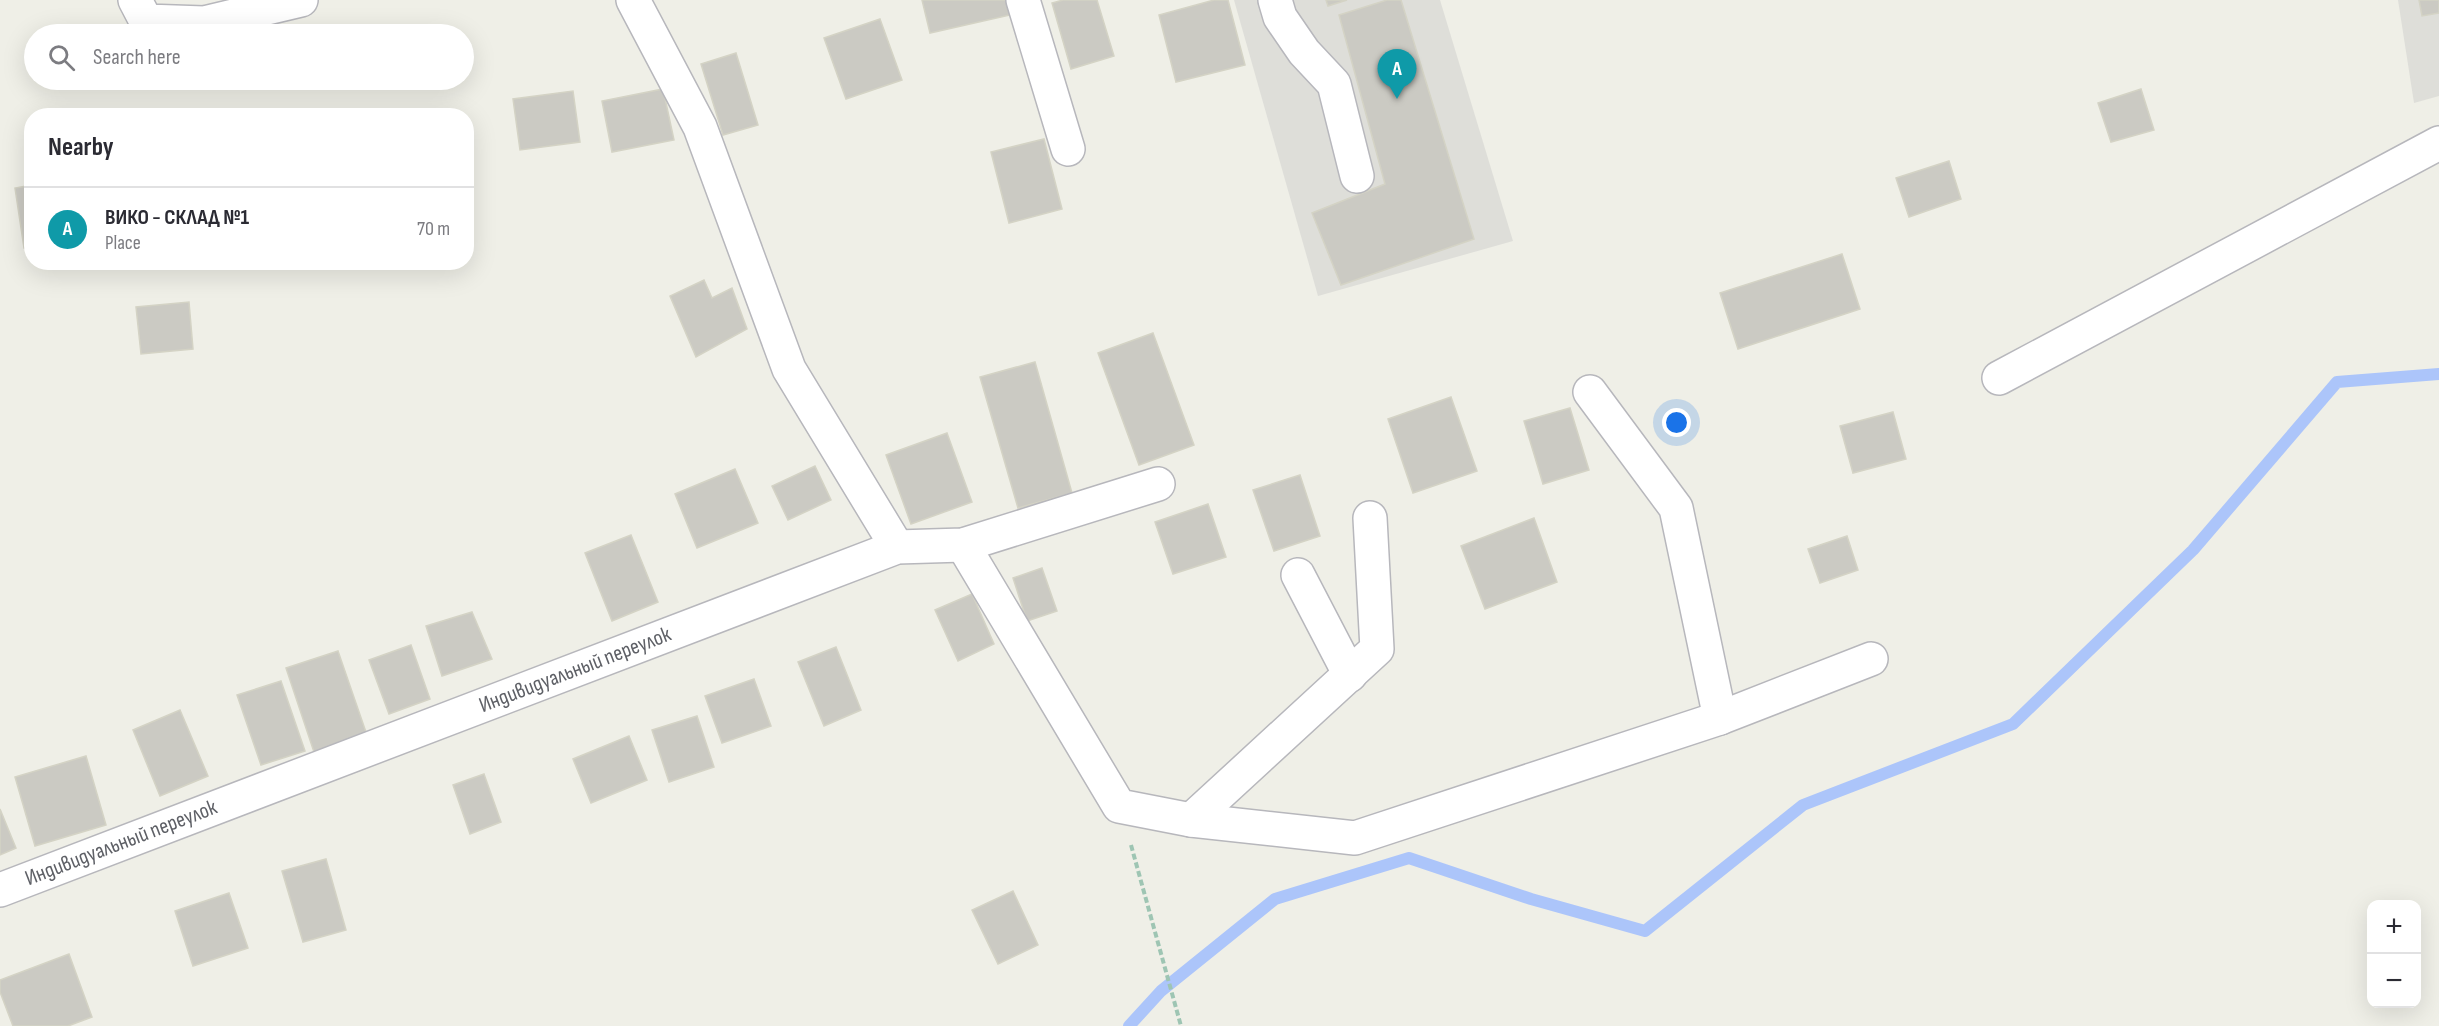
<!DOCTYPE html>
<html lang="en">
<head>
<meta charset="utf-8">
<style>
  body { margin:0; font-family:"Sofia Sans Condensed",sans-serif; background:#f2f2f3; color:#2b2b33 }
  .controls { position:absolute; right:18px; bottom:18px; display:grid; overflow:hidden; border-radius:12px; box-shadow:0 6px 24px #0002 }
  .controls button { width:54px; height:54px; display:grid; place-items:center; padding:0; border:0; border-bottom:2px solid #e1e1e2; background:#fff; color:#2b2b33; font:30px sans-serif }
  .you { position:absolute; left:1677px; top:423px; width:21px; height:21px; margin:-15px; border:4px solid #fff; border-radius:50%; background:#1a73e8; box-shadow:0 0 0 9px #1a73e833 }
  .badge { display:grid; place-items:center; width:39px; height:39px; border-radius:50%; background:#de703d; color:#fff; font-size:20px; font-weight:700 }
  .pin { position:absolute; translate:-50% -50px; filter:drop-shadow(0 2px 3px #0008) }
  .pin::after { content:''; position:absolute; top:32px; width:21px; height:18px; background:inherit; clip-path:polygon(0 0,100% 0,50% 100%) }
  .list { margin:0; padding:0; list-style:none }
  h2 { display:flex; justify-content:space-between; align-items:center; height:78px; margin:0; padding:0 24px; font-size:26px }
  h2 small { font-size:20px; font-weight:400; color:#7c7c81 }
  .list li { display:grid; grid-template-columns:39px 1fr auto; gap:18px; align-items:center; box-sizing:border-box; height:84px; padding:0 24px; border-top:2px solid #e1e1e2 }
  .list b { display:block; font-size:22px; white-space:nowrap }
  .list p { margin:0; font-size:20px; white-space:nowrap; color:#7c7c81 }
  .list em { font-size:20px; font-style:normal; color:#7c7c81 }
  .icon { flex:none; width:33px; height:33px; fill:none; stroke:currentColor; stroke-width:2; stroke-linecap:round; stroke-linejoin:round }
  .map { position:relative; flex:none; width:2439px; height:1026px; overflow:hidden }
  .search { position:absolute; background:#fff; box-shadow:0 6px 24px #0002; left:24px; top:24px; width:450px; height:66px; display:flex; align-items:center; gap:15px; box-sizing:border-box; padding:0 21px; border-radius:33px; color:#7c7c81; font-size:22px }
  .panel { position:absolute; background:#fff; box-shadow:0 6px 24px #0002; left:24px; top:108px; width:450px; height:162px; border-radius:24px }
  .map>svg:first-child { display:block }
  .industrial { fill:#deded9 }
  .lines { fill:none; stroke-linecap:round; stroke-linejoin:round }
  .stream { stroke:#acc5fa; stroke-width:12 }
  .building { fill:#cbcac3; stroke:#d4d3c5; stroke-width:1.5 }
  .minor-casing { stroke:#b7b7bc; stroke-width:36 }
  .path { stroke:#9ec5b3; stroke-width:4; stroke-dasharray:6 3; stroke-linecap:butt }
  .minor { stroke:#fff; stroke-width:33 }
  .labels { text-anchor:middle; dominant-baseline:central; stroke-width:4.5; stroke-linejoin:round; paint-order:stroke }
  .street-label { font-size:22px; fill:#5e6066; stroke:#fff }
</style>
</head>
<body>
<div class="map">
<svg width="2439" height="1026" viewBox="0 0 2439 1026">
  <rect width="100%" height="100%" fill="#efefe7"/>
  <g class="industrial">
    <path d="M1234,0h206l73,241 -195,55z"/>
    <path d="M2398,0h41v96l-25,7z"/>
  </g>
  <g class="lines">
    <path class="stream" d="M1129,1026l32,-35 114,-92 134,-41 122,41 114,32 158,-126 210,-81 180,-174 144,-168 102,-8"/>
  </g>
  <g class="building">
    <path d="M922,0h84l4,15 -80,18z"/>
    <path d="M1063,0h34l17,56 -43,13 -19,-66z"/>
    <path d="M1214,0h14l17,65 -69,17 -17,-67z"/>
    <path d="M1326,0h21l-19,6z"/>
    <path d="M1387,0h14l73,239 -133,46 -29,-72 73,-29 -46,-169z"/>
    <path d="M2419,0h20v13l-17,3z"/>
    <path d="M880,19l22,61 -56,19 -22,-61z"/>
    <path d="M736,53l22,72 -35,10 -22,-71z"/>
    <path d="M663,89l11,51 -62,12 -10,-51z"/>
    <path d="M2141,89l13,41 -43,12 -13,-39z"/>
    <path d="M573,91l7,51 -60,8 -7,-51z"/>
    <path d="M1044,139l18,70 -53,14 -18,-71z"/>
    <path d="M466,148l4,28h-4z"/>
    <path d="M1949,161l12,38 -52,18 -13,-39z"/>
    <path d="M32,185v62l-8,1 -9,-60z"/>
    <path d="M1842,254l18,55 -122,40 -18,-56z"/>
    <path d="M704,280l8,18 20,-10 15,41 -51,28 -26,-61z"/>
    <path d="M189,302l4,47 -52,5 -5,-47z"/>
    <path d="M1153,333l41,112 -55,20 -41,-112z"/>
    <path d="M1035,362l37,131 -54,15 -38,-131z"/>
    <path d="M1451,397l26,74 -64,22 -25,-74z"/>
    <path d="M1570,408l19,62 -46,14 -19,-63z"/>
    <path d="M1893,412l13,47 -53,14 -13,-47z"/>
    <path d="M947,433l25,69 -61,22 -25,-69z"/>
    <path d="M815,466l16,34 -43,20 -16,-34z"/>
    <path d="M735,469l23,54 -61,25 -22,-54z"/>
    <path d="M1300,475l20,61 -46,15 -21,-61z"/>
    <path d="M1208,504l18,53 -53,17 -18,-52z"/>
    <path d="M1534,518l23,64 -72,27 -24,-63z"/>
    <path d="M631,535l27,67 -46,19 -27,-68z"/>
    <path d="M1847,536l11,34 -38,13 -12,-34z"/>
    <path d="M1042,568l15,43 -30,10 -14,-43z"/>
    <path d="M972,594l22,50 -36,17 -23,-51z"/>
    <path d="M472,612l20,47 -50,17 -16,-50z"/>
    <path d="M411,645l19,54 -41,15 -20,-54z"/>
    <path d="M836,647l25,63 -37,16 -26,-64z"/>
    <path d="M338,651l30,87 -53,17 -29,-87z"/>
    <path d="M754,679l17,47 -49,17 -17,-47z"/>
    <path d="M281,681l24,70 -44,14 -24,-70z"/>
    <path d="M180,710l28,66 -48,20 -27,-66z"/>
    <path d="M697,716l17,51 -45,15 -17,-52z"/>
    <path d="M629,736l18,44 -56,23 -18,-44z"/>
    <path d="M86,756l20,69 -71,21 -20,-69z"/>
    <path d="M484,774l17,48 -31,12 -17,-49z"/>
    <path d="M0,809l16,39 -16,7z"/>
    <path d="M326,859l20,71 -43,12 -21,-71z"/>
    <path d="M1013,891l25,54 -40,19 -26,-54z"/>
    <path d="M229,893l19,55 -55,18 -18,-55z"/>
    <path d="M69,954l23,63 -24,9h-55l-13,-34v-12z"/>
  </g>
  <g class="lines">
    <defs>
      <g id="minor">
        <path d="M135,0l11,21 58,2 97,-23"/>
        <path d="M633,0l67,127 89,242 108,178"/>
        <path d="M1023,0l45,149"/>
        <path d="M1275,0l5,17 24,35 30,32 23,92"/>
        <path d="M1999,378l440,-235"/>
        <path d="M1590,392l86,116 44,210"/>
        <path d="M963,545l156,261 72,14 164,18 365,-120 151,-59"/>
        <path d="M1298,575l52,100"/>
        <path d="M1191,820l186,-171 -7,-131"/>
        <path d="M0,890l897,-343 66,-2 195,-61"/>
      </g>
    </defs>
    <use href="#minor" class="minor-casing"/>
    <path class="path" d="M1131,845l50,181"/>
    <use href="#minor" class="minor"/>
  </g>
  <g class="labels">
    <g class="street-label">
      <text transform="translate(575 670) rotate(-21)">Индивидуальный переулок</text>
      <text transform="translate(121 843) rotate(-21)">Индивидуальный переулок</text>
    </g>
  </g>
</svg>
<div class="controls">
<button>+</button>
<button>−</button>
</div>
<div class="you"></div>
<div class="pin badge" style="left:1397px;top:99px;background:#0f9aa8">A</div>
<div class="search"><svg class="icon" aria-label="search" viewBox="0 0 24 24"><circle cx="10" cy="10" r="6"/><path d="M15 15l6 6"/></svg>Search here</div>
<section class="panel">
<h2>Nearby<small></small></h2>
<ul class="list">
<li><span class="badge" style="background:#0f9aa8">A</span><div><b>ВИКО - СКЛАД №1</b><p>Place</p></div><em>70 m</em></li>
</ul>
</section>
</div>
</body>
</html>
